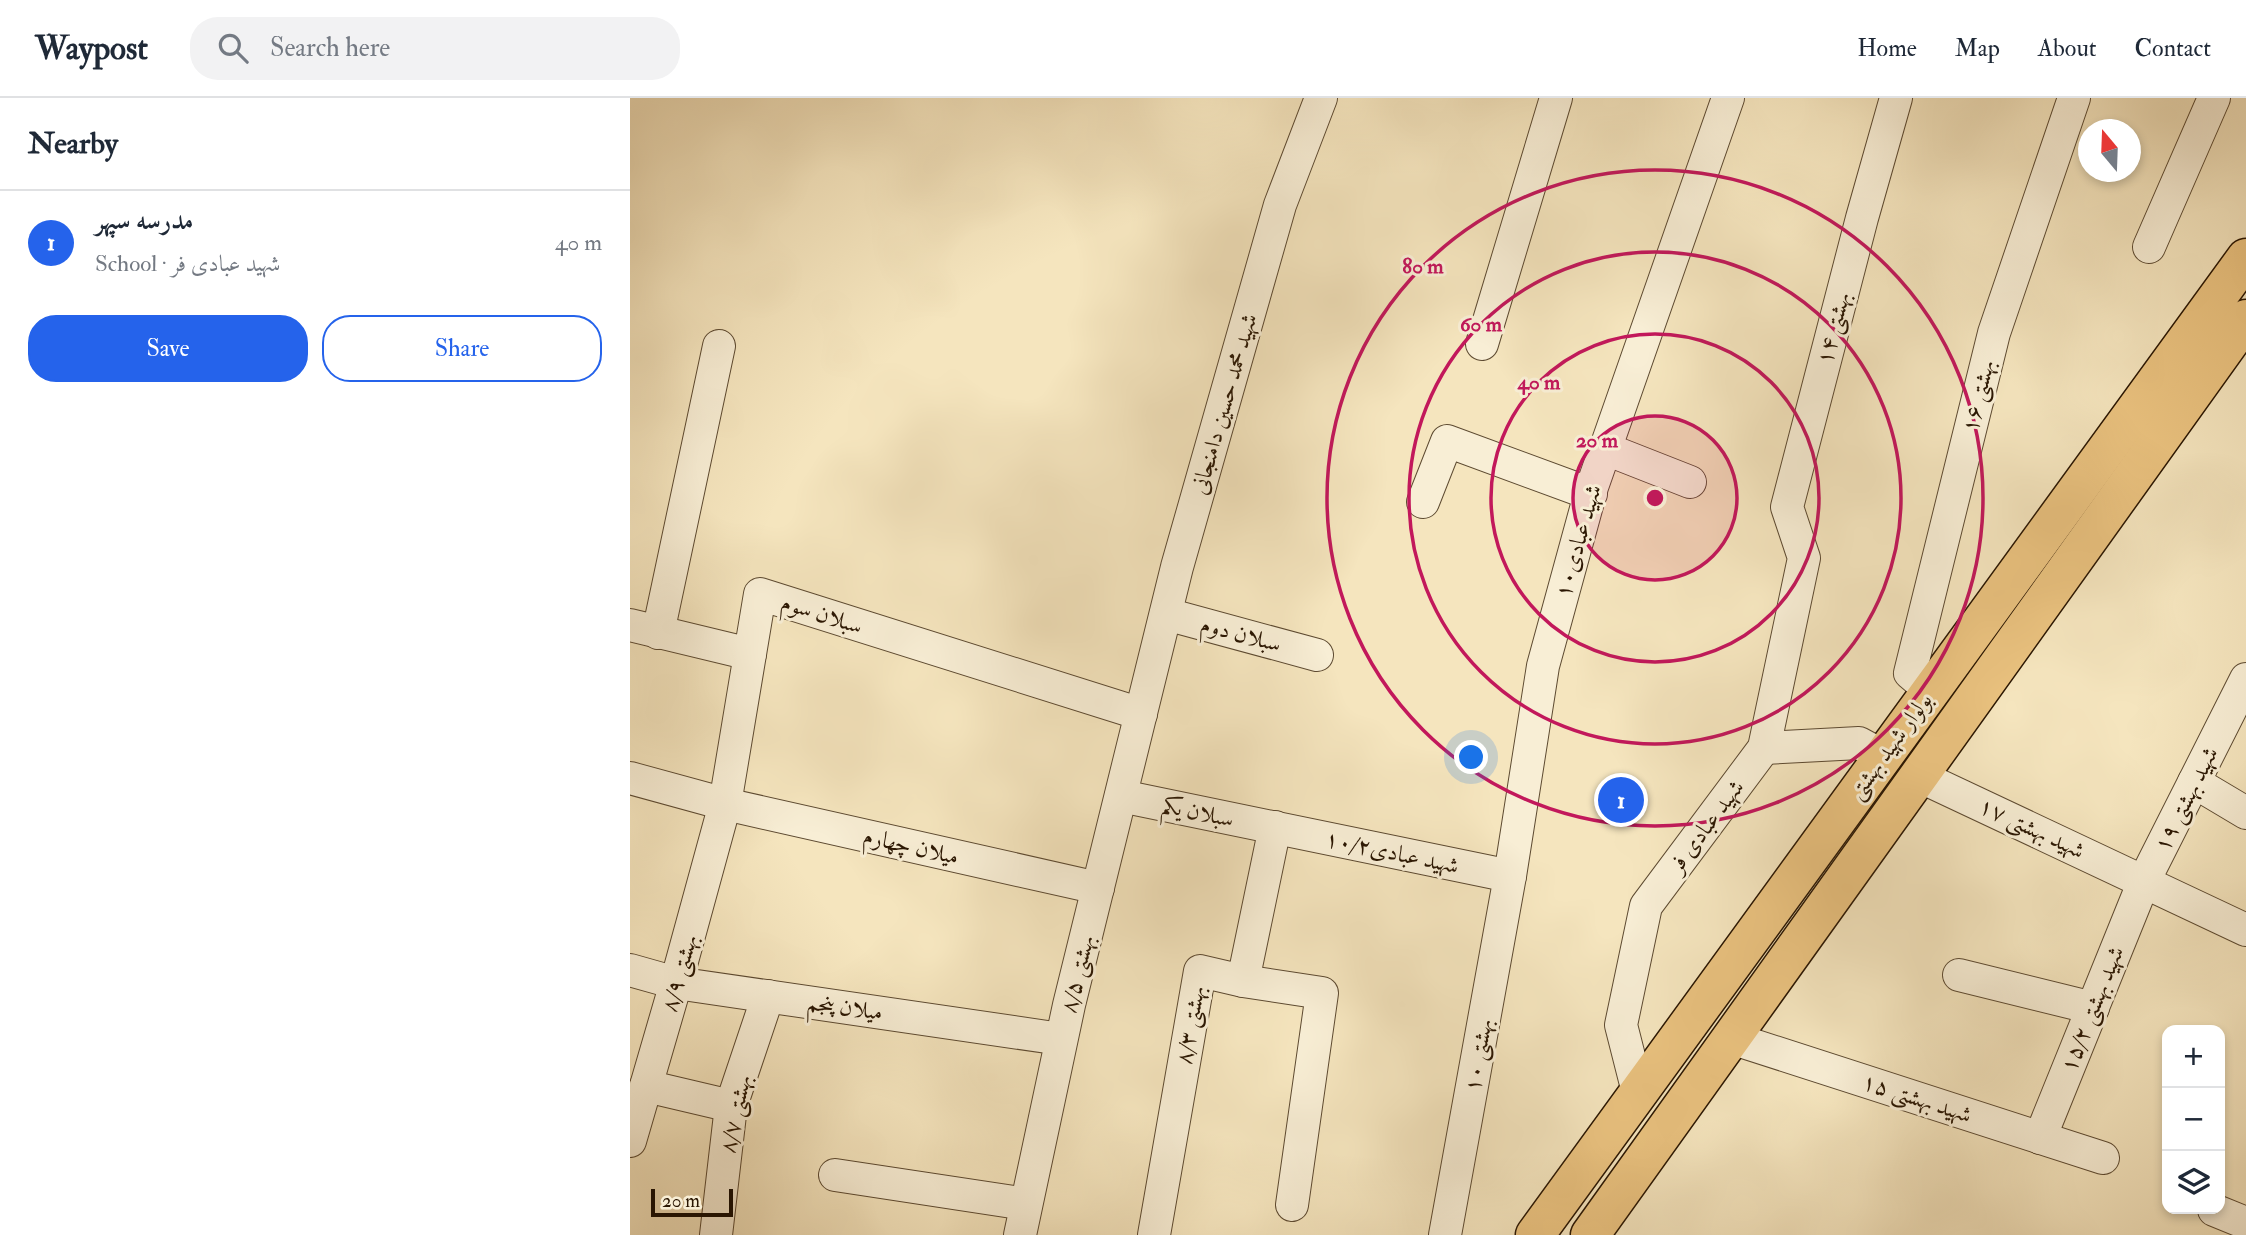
<!DOCTYPE html>
<html lang="en">
<head>
<meta charset="utf-8">
<style>
  body { margin:0; font-family:"IM FELL Double Pica",Amiri,serif; background:#f2f2f3; color:#1f2937 }
  .controls { position:absolute; right:21px; bottom:21px; display:grid; overflow:hidden; border-radius:14px; box-shadow:0 4px 10px #0003 }
  .controls button { width:63px; height:63px; display:grid; place-items:center; padding:0; border:0; border-bottom:2px solid #e0e1e3; background:#fff; color:#1f2937; font:35px sans-serif }
  .compass { position:absolute; left:1448px; top:21px; width:63px; height:63px; border-radius:50%; background:#fff; box-shadow:0 4px 10px #0003; rotate:341deg }
  .scale { position:absolute; left:21px; bottom:18px; width:82px; box-sizing:border-box; padding-left:7px; border:4px solid #2a1602; border-top:0; font-size:19px; line-height:24px; white-space:nowrap; color:#2a1602; -webkit-text-stroke:5px #f8eed5; paint-order:stroke }
  .you { position:absolute; left:842px; top:660px; width:24px; height:24px; margin:-18px; border:5px solid #fff; border-radius:50%; background:#1a73e8; box-shadow:0 0 0 10px #1a73e833 }
  .badge { display:grid; place-items:center; width:46px; height:46px; border-radius:50%; background:#2563eb; color:#fff; font-size:23px; font-weight:700 }
  .pin { position:absolute; translate:-50% -50%; border:4px solid #fff; box-shadow:0 2px 7px #0006 }
  .list { margin:0; padding:0; list-style:none }
  h2 { display:flex; justify-content:space-between; align-items:center; height:91px; margin:0; padding:0 28px; font-size:30px }
  h2 small { font-size:23px; font-weight:400; color:#747a83 }
  .list li { display:grid; grid-template-columns:46px 1fr auto; gap:21px; align-items:center; box-sizing:border-box; height:105px; padding:0 28px; border-top:2px solid #e0e1e3 }
  .list b { display:block; font-size:26px; white-space:nowrap }
  .list p { margin:0; font-size:23px; white-space:nowrap; color:#747a83 }
  .list em { font-size:23px; font-style:normal; color:#747a83 }
  .actions { display:flex; gap:14px; padding:21px 28px }
  .actions a { flex:1; padding:16px 0; border:2px solid #2563eb; border-radius:28px; text-align:center; font-size:24px; color:#2563eb }
  .actions .main { background:#2563eb; color:#fff }
  .icon { flex:none; width:38px; height:38px; fill:none; stroke:currentColor; stroke-width:2; stroke-linecap:round; stroke-linejoin:round }
  .map { position:relative; flex:none; width:1616px; height:1137px; overflow:hidden }
  header { display:flex; align-items:center; gap:42px; box-sizing:border-box; height:98px; padding:0 35px; background:#fff; border-bottom:2px solid #e0e1e3 }
  header strong { font-size:33px }
  nav { display:flex; gap:38px; margin-inline-start:auto; font-size:24px }
  .search { width:490px; height:63px; background:#f2f2f3; display:flex; align-items:center; gap:18px; box-sizing:border-box; padding:0 24px; border-radius:28px; color:#747a83; font-size:26px }
  main { display:flex }
  aside { flex:1; background:#fff }
  .map>svg:first-child { display:block }
  .lines { fill:none; stroke-linecap:round; stroke-linejoin:round }
  .minor-casing { stroke:#5d4a31; stroke-width:34 }
  .primary-casing { stroke:#2a1602; stroke-width:41 }
  .minor { stroke:#f8eed5; stroke-width:32 }
  .primary { stroke:#eac27f; stroke-width:38 }
  .ring { fill:none; stroke:#c2185b; stroke-width:3.5 }
  .labels { text-anchor:middle; dominant-baseline:central; stroke-width:6; stroke-linejoin:round; paint-order:stroke }
  .street-label { font-size:23px; fill:#2a1602; stroke:#f8eed5 }
  .centre { fill:#c2185b; stroke:#f8eed5; stroke-width:3.5 }
  .ring-label { font-size:21px; text-anchor:middle; font-weight:bold; fill:#c2185b; stroke:#f8eed5; stroke-width:6; stroke-linejoin:round; paint-order:stroke }
</style>
</head>
<body>
<header>
<strong>Waypost</strong>
<div class="search"><svg class="icon" aria-label="search" viewBox="0 0 24 24"><circle cx="10" cy="10" r="6"/><path d="M15 15l6 6"/></svg>Search here</div>
<nav><a>Home</a><a>Map</a><a>About</a><a>Contact</a></nav>
</header>
<main>
<aside>
<h2>Nearby<small></small></h2>
<ul class="list">
<li><span class="badge">1</span><div><b>مدرسه سپهر</b><p>School · شهید عبادی فر</p></div><em>40 m</em></li>
</ul>
<div class="actions"><a class="main">Save</a><a>Share</a></div>
</aside>
<div class="map">
<svg width="1616" height="1137" viewBox="0 0 1616 1137">
  <rect width="100%" height="100%" fill="#f5e5be"/>
  <filter id="stains"><feTurbulence type="fractalNoise" baseFrequency=".00286" numOctaves="4"/><feColorMatrix values="0 0 0 0 .2 0 0 0 0 .09 0 0 0 0 .02 0 0 0 .5 -.17"/></filter>
  <radialGradient id="worn" r=".72"><stop offset=".6" stop-color="#630" stop-opacity="0"/><stop offset="1" stop-color="#630" stop-opacity=".3"/></radialGradient>
  <g class="lines">
    <defs>
      <g id="minor">
        <path d="M1519,149l65,-149"/>
        <path d="M852,246l74,-246"/>
        <path d="M976,351l84,33"/>
        <path d="M793,404l24,-61 144,53"/>
        <path d="M536,516l151,41"/>
        <path d="M0,527l120,29"/>
        <path d="M28,535l61,-287"/>
        <path d="M1300,592l-20,-17 84,-340 80,-235"/>
        <path d="M1134,650l95,-5 24,13"/>
        <path d="M1289,678l327,154"/>
        <path d="M0,680l95,26 373,84"/>
        <path d="M1564,684l52,31"/>
        <path d="M491,698l389,80"/>
        <path d="M0,872l46,13 385,56"/>
        <path d="M1329,877l134,33"/>
        <path d="M613,883l79,12 -30,212"/>
        <path d="M1101,940l372,120"/>
        <path d="M16,988l85,20"/>
        <path d="M1008,994l-17,-67 25,-119 118,-158 40,-190 -17,-51 75,-289 34,-120"/>
        <path d="M1410,1040l104,-257 102,-202"/>
        <path d="M0,1043l46,-158 49,-179 35,-210 381,120"/>
        <path d="M205,1077l191,29"/>
        <path d="M1584,1112l32,13"/>
        <path d="M86,1137l15,-129 37,-110"/>
        <path d="M390,1137l49,-230 108,-438 103,-362 41,-107"/>
        <path d="M524,1137l46,-264 43,10 32,-154"/>
        <path d="M815,1137l65,-359 33,-210 49,-179 136,-389"/>
      </g>
      <g id="primary">
        <path d="M905,1137l711,-977"/>
        <path d="M960,1137l656,-916"/>
      </g>
    </defs>
    <use href="#minor" class="minor-casing"/>
    <use href="#primary" class="primary-casing"/>
    <use href="#minor" class="minor"/>
    <use href="#primary" class="primary"/>
  </g>
  <circle cx="1025" cy="400" r="82" fill="#c2185b" fill-opacity=".12"/>
  <g class="ring">
    <circle cx="1025" cy="400" r="82"/>
    <circle cx="1025" cy="400" r="164"/>
    <circle cx="1025" cy="400" r="246"/>
    <circle cx="1025" cy="400" r="328"/>
  </g>
  <g class="labels">
    <g class="street-label">
      <text transform="translate(1203 230) rotate(-75)">بهشتی ۱۴</text>
      <text transform="translate(1348 298) rotate(-76)">بهشتی ۱۶</text>
      <text transform="translate(594 306) rotate(-74)">شهید محمد حسین دامنجانی</text>
      <text transform="translate(948 443) rotate(-74)">شهید عبادی۱۰</text>
      <text transform="translate(192 516) rotate(18)">سبلان سوم</text>
      <text transform="translate(611 536) rotate(15)">سبلان دوم</text>
      <text transform="translate(1260 648) rotate(-54)">بولوار شهید بهشتی</text>
      <text transform="translate(1556 701) rotate(-63)">شهید بهشتی ۱۹</text>
      <text transform="translate(568 714) rotate(12)">سبلان یکم</text>
      <text transform="translate(1076 728) rotate(-53)">شهید عبادی فر</text>
      <text transform="translate(1402 730) rotate(25)">شهید بهشتی ۱۷</text>
      <text transform="translate(281 748) rotate(13)">میلان چهارم</text>
      <text transform="translate(762 754) rotate(12)">شهید عبادی۱۰/۲</text>
      <text transform="translate(49 875) rotate(-74)">بهشتی ۸/۹</text>
      <text transform="translate(447 876) rotate(-76)">بهشتی ۸/۵</text>
      <text transform="translate(215 909) rotate(8)">میلان پنجم</text>
      <text transform="translate(1462 911) rotate(-68)">شهید بهشتی ۱۵/۲</text>
      <text transform="translate(560 927) rotate(-80)">بهشتی ۸/۳</text>
      <text transform="translate(848 957) rotate(-80)">بهشتی ۱۰</text>
      <text transform="translate(1287 1000) rotate(18)">شهید بهشتی ۱۵</text>
      <text transform="translate(105 1016) rotate(-78)">بهشتی ۸/۷</text>
    </g>
  </g>
  <circle cx="1025" cy="400" r="10" class="centre"/>
  <g class="ring-label">
    <text x="793" y="175">80 m</text>
    <text x="851" y="233">60 m</text>
    <text x="909" y="291">40 m</text>
    <text x="967" y="349">20 m</text>
  </g>
  <rect width="100%" height="100%" filter="url(#stains)"/>
  <rect width="100%" height="100%" fill="url(#worn)"/>
</svg>
<div class="controls">
<button>+</button>
<button>−</button>
<button><svg class="icon" aria-label="layers" viewBox="0 0 24 24"><path d="M12 4l9 5-9 5-9-5zM3 14l9 5 9-5"/></svg></button>
</div>
<svg class="compass" viewBox="-18 -18 36 36"><path d="M0-13l5 13h-10z" fill="#e53935"/><path d="M0 13l5-13h-10z" fill="#747a83"/></svg>
<div class="scale">20 m</div>
<div class="you"></div>
<div class="pin badge" style="left:991px;top:702px">1</div>
</div>
</main>
</body>
</html>
